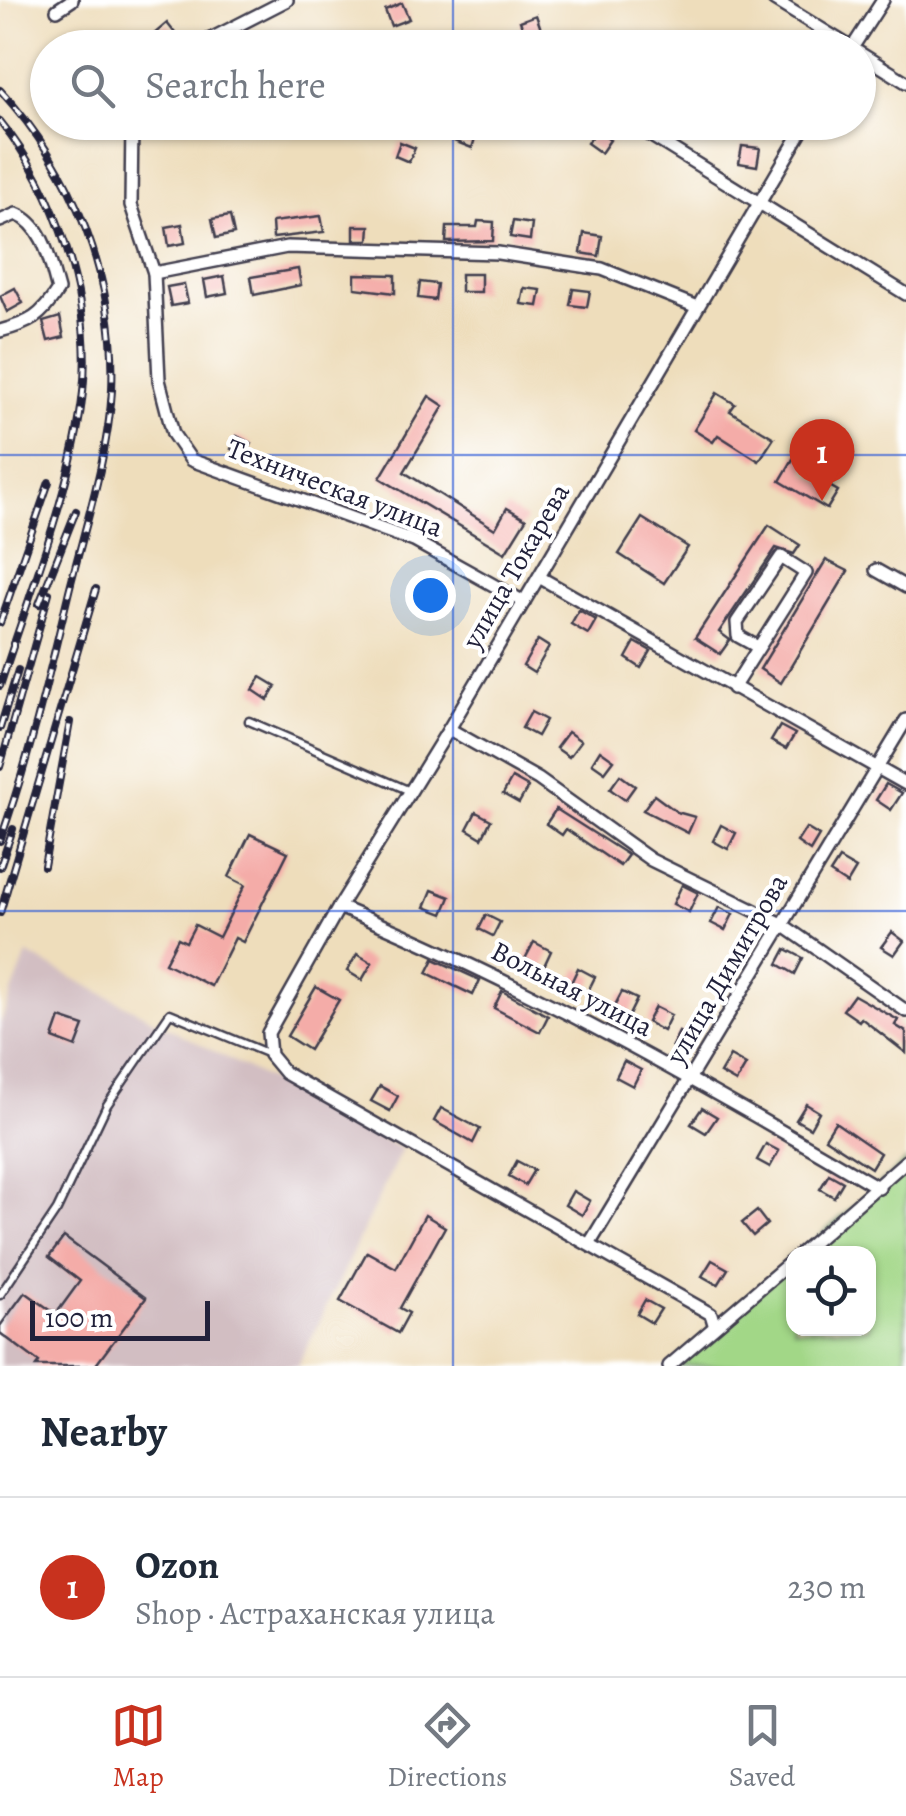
<!DOCTYPE html>
<html lang="en">
<head>
<meta charset="utf-8">
<style>
  body { margin:0; font-family:Alegreya,serif; background:#f6f6f7; color:#1f2937 }
  .controls { position:absolute; right:30px; bottom:30px; display:grid; overflow:hidden; border-radius:20px; box-shadow:0 2px 8px #0004 }
  .controls button { width:90px; height:90px; display:grid; place-items:center; padding:0; border:0; border-bottom:2px solid #e0e1e3; background:#fff; color:#1f2937; font:50px sans-serif }
  .scale { position:absolute; left:30px; bottom:25px; width:180px; box-sizing:border-box; padding-left:10px; border:5px solid #22223b; border-top:0; font-size:28px; line-height:35px; white-space:nowrap; color:#22223b; -webkit-text-stroke:8px #fff; paint-order:stroke }
  .you { position:absolute; left:430px; top:595px; width:35px; height:35px; margin:-25px; border:8px solid #fff; border-radius:50%; background:#1a73e8; box-shadow:0 0 0 15px #1a73e833 }
  .badge { display:grid; place-items:center; width:65px; height:65px; border-radius:50%; background:#c8321e; color:#fff; font-size:32px; font-weight:700 }
  .pin { position:absolute; translate:-50% -82px; filter:drop-shadow(0 2px 5px #0008) }
  .pin::after { content:''; position:absolute; top:52px; width:35px; height:30px; background:inherit; clip-path:polygon(0 0,100% 0,50% 100%) }
  .list { margin:0; padding:0; list-style:none }
  h2 { display:flex; justify-content:space-between; align-items:center; height:130px; margin:0; padding:0 40px; font-size:42px }
  h2 small { font-size:32px; font-weight:400; color:#747a83 }
  .list li { display:grid; grid-template-columns:65px 1fr auto; gap:30px; align-items:center; box-sizing:border-box; height:180px; padding:0 40px; border-top:2px solid #e0e1e3 }
  .list b { display:block; font-size:38px; white-space:nowrap }
  .list p { margin:0; font-size:32px; white-space:nowrap; color:#747a83 }
  .list em { font-size:32px; font-style:normal; color:#747a83 }
  .icon { flex:none; width:55px; height:55px; fill:none; stroke:currentColor; stroke-width:2; stroke-linecap:round; stroke-linejoin:round }
  .map { position:relative; flex:none; width:906px; height:1366px; overflow:hidden }
  .search { position:absolute; background:#fff; box-shadow:0 2px 8px #0004; left:30px; right:30px; top:30px; height:110px; display:flex; align-items:center; gap:25px; box-sizing:border-box; padding:0 35px; border-radius:55px; color:#747a83; font-size:38px }
  .sheet { height:310px; background:#fff }
  nav { display:flex; justify-content:space-around; align-items:center; box-sizing:border-box; height:140px; border-top:2px solid #e0e1e3; background:#fff; font-size:28px; color:#747a83 }
  nav a { display:grid; justify-items:center; gap:5px }
  nav .on { color:#c8321e }
  .map>svg:first-child { display:block }
  .industrial { fill:#d2bec2 }
  .green { fill:#a2d787; stroke:#627c61; stroke-width:2.5 }
  .building { fill:#f4aca8 }
  .lines { fill:none; stroke-linecap:round; stroke-linejoin:round }
  .service-casing { stroke:#413e4e; stroke-width:11 }
  .minor-casing { stroke:#413e4e; stroke-width:16 }
  .service { stroke:#fff; stroke-width:6 }
  .minor { stroke:#fff; stroke-width:11 }
  .rail-casing { stroke:#22223b; stroke-width:8 }
  .rail { stroke:#fff; stroke-width:4; stroke-dasharray:11; stroke-linecap:butt }
  .grid { fill:none; stroke:#1d4ed8; stroke-width:2.5; stroke-opacity:0.55 }
  .labels { text-anchor:middle; dominant-baseline:central; stroke-width:8; stroke-linejoin:round; paint-order:stroke }
  .street-label { font-size:28px; fill:#22223b; stroke:#fff }
</style>
</head>
<body>
<div class="map">
<svg width="906" height="1366" viewBox="0 0 906 1366">
  <rect width="100%" height="100%" fill="#fff"/>
  <filter id="ink" filterUnits="userSpaceOnUse"><feTurbulence type="fractalNoise" baseFrequency=".01" numOctaves="2"/><feDisplacementMap in="SourceGraphic" scale="20" xChannelSelector="R" yChannelSelector="G"/><feConvolveMatrix kernelMatrix="1 2 1 2 8 2 1 2 1" color-interpolation-filters="sRGB"/></filter>
  <filter id="wash" filterUnits="userSpaceOnUse"><feTurbulence type="fractalNoise" baseFrequency=".0048" numOctaves="4" result="noise"/><feDisplacementMap in="SourceGraphic" scale="40" xChannelSelector="R" yChannelSelector="G"/><feGaussianBlur stdDeviation="2.25" result="paint"/><feColorMatrix in="noise" values="0 0 0 0 0 0 0 0 0 0 0 0 0 0 0 0 0 1.4 0 .05"/><feComposite in="paint" operator="in"/></filter>
  <g filter="url(#wash)">
    <rect width="100%" height="100%" fill="#edb"/>
    <path class="industrial" d="M27,954l375,195 -104,217h-298v-342z"/>
    <path class="green" d="M906,1161v205h-237l124,-107 1,69h74v-74l-68,-1z"/>
    <g id="blocks">
      <g class="building">
        <path d="M402,3l7,16 -18,7 -6,-16z"/>
        <path d="M536,15l6,17 -16,6 -6,-17z"/>
        <path d="M167,23l11,14 -16,11 -9,-13z"/>
        <path d="M565,33l20,15h-30z"/>
        <path d="M461,122h19l-8,26 -18,-7z"/>
        <path d="M596,130l14,10 -9,13 -14,-10z"/>
        <path d="M400,142l15,6 -6,14 -14,-6z"/>
        <path d="M742,146l18,2 -3,18 -18,-3z"/>
        <path d="M230,216l4,18 -18,4 -4,-19z"/>
        <path d="M321,216l3,16 -51,6 -1,-16z"/>
        <path d="M478,221l16,1 -1,19 -47,1 1,-15h30z"/>
        <path d="M513,221l19,3 -2,16 -20,-3z"/>
        <path d="M182,224l3,19 -16,3 -3,-19z"/>
        <path d="M354,226h16l-1,14h-15z"/>
        <path d="M584,233l18,3 -3,20 -18,-3z"/>
        <path d="M298,269l3,16 -47,10 -3,-18z"/>
        <path d="M355,274l40,1v18l-40,-5z"/>
        <rect x="461" y="274" width="20" height="18"/>
        <path d="M224,276l3,17 -20,4 -3,-17z"/>
        <path d="M420,282l17,2 -2,16 -17,-2z"/>
        <path d="M184,284l4,19 -17,3 -4,-19z"/>
        <path d="M15,288l8,15 -16,9 -7,-16z"/>
        <path d="M524,288l17,2 -3,16 -17,-2z"/>
        <path d="M573,289l17,2 -3,16 -17,-2z"/>
        <path d="M60,317l4,20 -16,4 -5,-19z"/>
        <path d="M717,393l18,11 -5,7 44,27 -15,23 -41,-26 -5,7 -19,-12z"/>
        <path d="M429,396l15,10 -40,66 91,57 12,-21 19,11 -21,34 -125,-75z"/>
        <path d="M237,436l14,7 -6,13 -14,-7z"/>
        <path d="M806,437l15,9 -16,26 33,19 -11,18 -47,-28z"/>
        <path d="M642,518l46,29 -24,36 -45,-29z"/>
        <path d="M769,525l31,20 -6,9 -18,-6 -57,84 11,8 -10,14 -25,-16z"/>
        <path d="M826,560l22,11 -67,112 -21,-14z"/>
        <path d="M579,610l17,10 -8,14 -17,-10z"/>
        <path d="M538,640l11,7 -15,26 -11,-7z"/>
        <path d="M635,642l16,9 -10,17 -15,-10z"/>
        <path d="M261,677l15,9 -8,14 -15,-10z"/>
        <path d="M531,712l15,8 -9,16 -15,-8z"/>
        <path d="M780,726l15,8 -9,15 -15,-8z"/>
        <path d="M568,732l13,9 -12,16 -13,-9z"/>
        <path d="M600,750l14,10 -9,12 -13,-9z"/>
        <path d="M620,775l15,11 -10,14 -15,-11z"/>
        <path d="M512,778l16,9 -9,16 -16,-9z"/>
        <path d="M886,784l16,9 -11,17 -15,-10z"/>
        <path d="M654,795l23,17 18,5 -7,16 -45,-23z"/>
        <path d="M556,809l72,46 -8,11 -54,-37 -4,6 -16,-11z"/>
        <path d="M476,812l15,8 -9,18 -15,-9z"/>
        <path d="M721,825l15,8 -8,16 -15,-8z"/>
        <path d="M806,828l13,8 -9,15 -13,-9z"/>
        <path d="M250,834l38,18 -45,90 -8,-4 -24,48 -46,-23 13,-25 8,4 9,-17 24,12 26,-52 -16,-8z"/>
        <path d="M839,859l17,10 -9,15 -17,-11z"/>
        <path d="M682,885l16,8 -9,19 -16,-8z"/>
        <path d="M432,890l18,7 -7,17 -18,-7z"/>
        <path d="M719,907l14,7 -8,16 -14,-7z"/>
        <path d="M486,915l14,7 -7,14 -14,-7z"/>
        <path d="M892,932l12,9 -10,14 -13,-8z"/>
        <path d="M534,942l17,9 -8,17 -18,-9z"/>
        <path d="M786,949l17,9 -8,16 -17,-10z"/>
        <path d="M357,954l15,9 -10,17 -15,-9z"/>
        <path d="M434,959l46,21 -7,15 -46,-22z"/>
        <path d="M578,968l17,9 -8,16 -17,-8z"/>
        <path d="M316,987l23,13 -30,50 -22,-14z"/>
        <path d="M502,991l46,25 -8,16 -46,-24z"/>
        <path d="M622,992l15,7 -9,18 -15,-8z"/>
        <path d="M854,995l44,25 -3,5 11,7v21l-45,-35 -2,3 -16,-11z"/>
        <path d="M655,1007l16,8 -8,16 -16,-9z"/>
        <path d="M60,1018l24,8 -8,21 -23,-9z"/>
        <path d="M679,1032l15,7 -8,14 -14,-7z"/>
        <path d="M730,1056l16,9 -10,17 -16,-9z"/>
        <path d="M624,1061l17,9 -8,16 -17,-9z"/>
        <path d="M380,1086l18,10 -8,15 -19,-10z"/>
        <path d="M806,1104l13,8 -9,16 -14,-8z"/>
        <path d="M441,1108l39,21 -7,14 -39,-22z"/>
        <path d="M702,1108l15,9 -11,16 -15,-9z"/>
        <path d="M835,1122l45,31 -9,15 -46,-30z"/>
        <path d="M766,1144l13,7 -9,16 -13,-7z"/>
        <path d="M517,1161l17,9 -9,15 -16,-9z"/>
        <path d="M829,1174l14,8 -9,15 -14,-8z"/>
        <path d="M573,1191l17,10 -8,14 -17,-10z"/>
        <path d="M757,1211l10,13 -14,12 -11,-13z"/>
        <path d="M425,1215l20,12 -45,81 9,5 -11,20 -58,-32 27,-49 29,16z"/>
        <path d="M64,1237l82,61 -51,68h-59l3,-4 -39,-29v-7l25,-34 31,22 24,-33 -31,-24z"/>
        <path d="M712,1260l16,9 -10,16 -16,-9z"/>
        <path d="M645,1300l16,9 -9,14 -15,-9z"/>
      </g>
    </g>
  </g>
  <g filter="url(#ink)">
    <use href="#blocks" fill-opacity="0" stroke="#413e4e" stroke-width="2.5"/>
    <g class="lines">
      <defs>
        <g id="service">
          <path d="M249,721l161,70"/>
          <path d="M0,1295l57,-85 50,-105 63,-92 99,41"/>
        </g>
        <g id="minor">
          <path d="M774,0l78,48"/>
          <path d="M57,10l15,-10"/>
          <path d="M193,48l94,-48"/>
          <path d="M852,48l31,-48"/>
          <path d="M858,52l48,30"/>
          <path d="M132,122l-1,83 23,68 5,107 14,54 18,26 223,81 110,61"/>
          <path d="M629,122l277,172"/>
          <path d="M0,221l16,-7c29,11 34,49 42,76 -17,27 -28,33 -58,41"/>
          <path d="M154,273l133,-26 211,6 104,16 95,38"/>
          <path d="M876,570l30,17"/>
          <path d="M539,577l367,207"/>
          <path d="M733,688l73,-115 -25,-16 -44,65 1,14 18,10"/>
          <path d="M449,729l89,50 113,81 129,63 126,88"/>
          <path d="M339,907c188,77 365,178 540,281"/>
          <path d="M590,1243l316,-523"/>
          <path d="M800,1254l106,-93"/>
          <path d="M714,1324l-3,-10 -426,-241 -15,-18 -2,-22 71,-126 110,-178 358,-607"/>
          <path d="M669,1366l125,-107"/>
        </g>
      </defs>
      <use href="#service" class="service-casing"/>
      <use href="#minor" class="minor-casing"/>
      <use href="#service" class="service"/>
      <use href="#minor" class="minor"/>
      <defs>
        <g id="rail">
          <path d="M0,90c74,80 117,190 112,300 -4,67 -27,136 -43,201 -20,84 -40,169 -69,250"/>
          <path d="M0,121c57,70 93,180 83,271 -10,94 -54,203 -83,294"/>
          <path d="M39,604l37,-93"/>
          <path d="M0,623l49,-141"/>
          <path d="M0,728l18,-58"/>
          <path d="M0,767l49,-174"/>
          <path d="M44,866l26,-144"/>
          <path d="M0,867l13,-38"/>
          <path d="M0,913l96,-324"/>
        </g>
      </defs>
      <use href="#rail" class="rail-casing"/>
      <use href="#rail" class="rail"/>
    </g>
  </g>
  <path class="grid" d="M453,0v48M453,122v1244M0,455h906M0,911h906"/>
  <g class="labels">
    <g class="street-label">
      <text transform="translate(335 488) rotate(21)">Техническая улица</text>
      <text transform="translate(516 566) rotate(-60)">улица Токарева</text>
      <text transform="translate(727 969) rotate(-60)">улица Димитрова</text>
      <text transform="translate(572 989) rotate(27)">Вольная улица</text>
    </g>
  </g>
</svg>
<div class="controls">
<button><svg class="icon" aria-label="locate" viewBox="0 0 24 24"><circle cx="12" cy="12" r="6"/><path d="M12 2v4M12 18v4M2 12h4M18 12h4"/></svg></button>
</div>
<div class="scale">100 m</div>
<div class="you"></div>
<div class="pin badge" style="left:822px;top:501px">1</div>
<div class="search"><svg class="icon" aria-label="search" viewBox="0 0 24 24"><circle cx="10" cy="10" r="6"/><path d="M15 15l6 6"/></svg>Search here</div>
</div>
<section class="sheet">
<h2>Nearby<small></small></h2>
<ul class="list">
<li><span class="badge">1</span><div><b>Ozon</b><p>Shop · Астраханская улица</p></div><em>230 m</em></li>
</ul>
</section>
<nav>
<a class="on"><svg class="icon" aria-label="map" viewBox="0 0 24 24"><path d="M3 6l6-2 6 2 6-2v14l-6 2-6-2-6 2zM9 4v14M15 6v14"/></svg>Map</a>
<a><svg class="icon" aria-label="directions" viewBox="0 0 24 24"><path d="M12 3l9 9-9 9-9-9zM9 14v-3h6M13 9l2 2-2 2"/></svg>Directions</a>
<a><svg class="icon" aria-label="saved" viewBox="0 0 24 24"><path d="M7 4h10v16l-5-4-5 4z"/></svg>Saved</a>
</nav>
</body>
</html>
